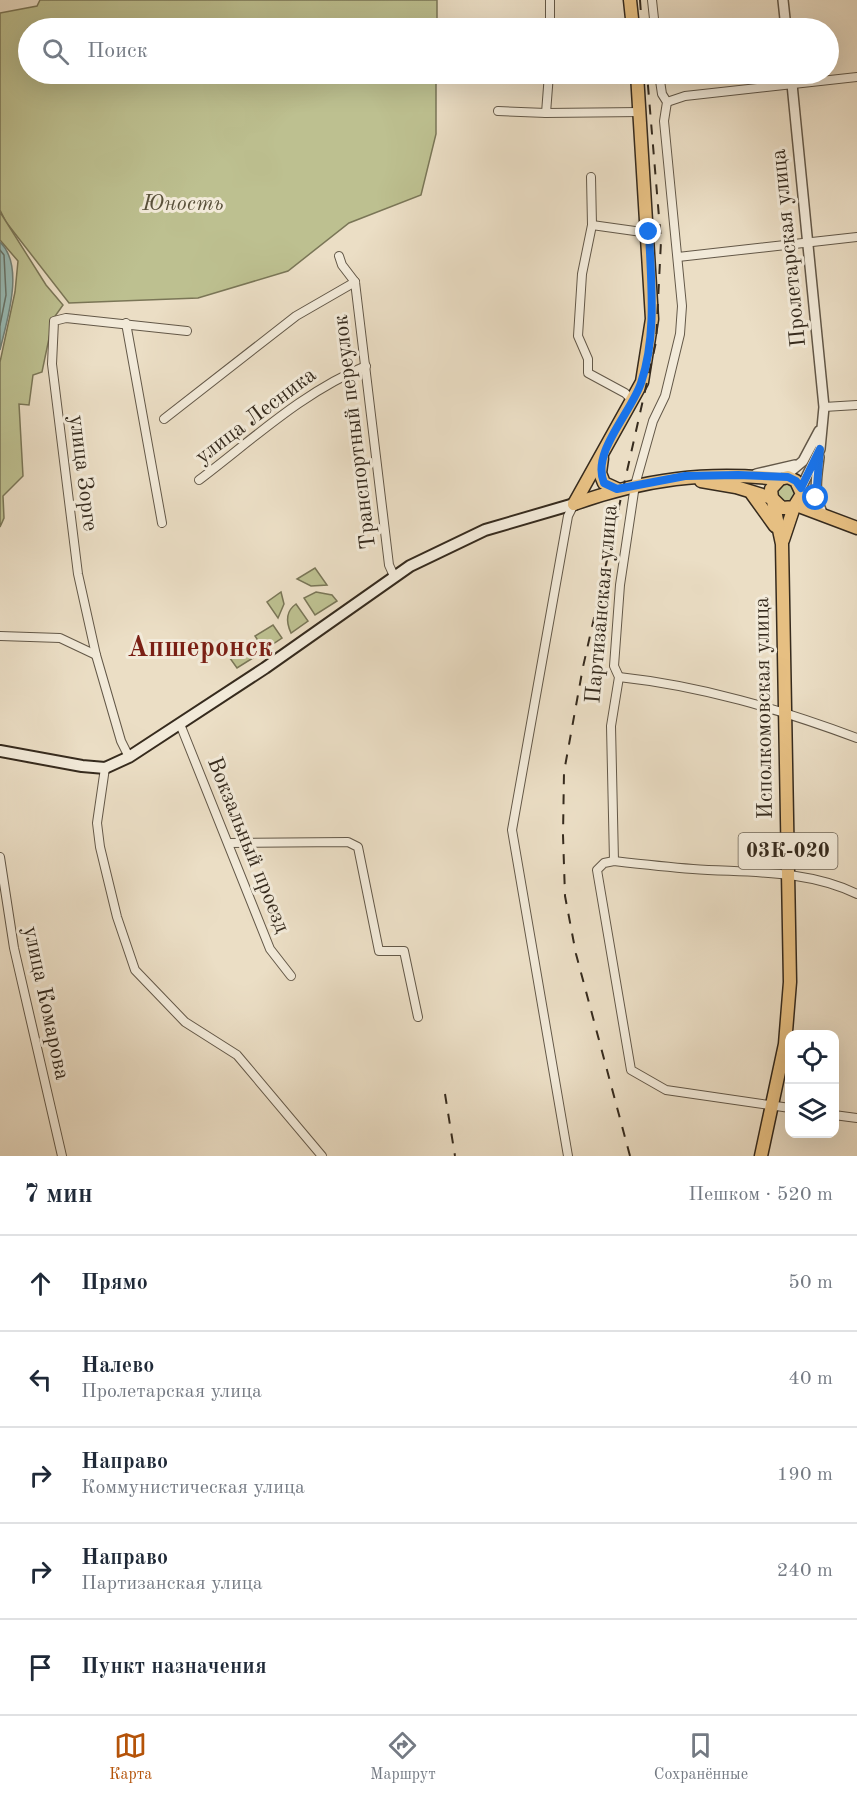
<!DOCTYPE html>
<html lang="ru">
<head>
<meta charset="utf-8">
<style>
  body { margin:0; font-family:"Old Standard TT",serif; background:#f2f2f3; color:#1f2937 }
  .controls { position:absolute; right:18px; bottom:18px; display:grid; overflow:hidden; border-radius:12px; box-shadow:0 6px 24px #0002 }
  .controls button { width:54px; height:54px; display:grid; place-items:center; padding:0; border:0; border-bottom:2px solid #e0e1e3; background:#fff; color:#1f2937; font:30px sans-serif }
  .stop { position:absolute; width:18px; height:18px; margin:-14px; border:4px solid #1a73e8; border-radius:50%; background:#fff }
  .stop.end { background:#1a73e8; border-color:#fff; box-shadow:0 2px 6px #0008 }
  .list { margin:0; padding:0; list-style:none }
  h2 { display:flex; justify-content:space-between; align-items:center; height:78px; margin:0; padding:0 24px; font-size:26px }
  h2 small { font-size:20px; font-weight:400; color:#747a83 }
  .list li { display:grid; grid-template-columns:39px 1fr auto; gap:18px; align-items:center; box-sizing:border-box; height:96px; padding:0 24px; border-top:2px solid #e0e1e3 }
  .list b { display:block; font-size:22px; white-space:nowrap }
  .list p { margin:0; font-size:20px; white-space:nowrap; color:#747a83 }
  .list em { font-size:20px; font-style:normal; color:#747a83 }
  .icon { flex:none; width:33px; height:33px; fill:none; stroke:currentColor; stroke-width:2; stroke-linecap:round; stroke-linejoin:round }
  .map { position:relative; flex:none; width:857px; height:1156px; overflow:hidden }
  .search { position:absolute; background:#fff; box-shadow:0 6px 24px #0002; left:18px; right:18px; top:18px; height:66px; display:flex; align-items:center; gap:15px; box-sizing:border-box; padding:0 21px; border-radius:33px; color:#747a83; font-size:22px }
  .sheet { height:558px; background:#fff }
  nav { display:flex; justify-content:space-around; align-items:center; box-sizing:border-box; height:84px; border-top:2px solid #e0e1e3; background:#fff; font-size:16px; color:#747a83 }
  nav a { display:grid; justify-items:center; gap:3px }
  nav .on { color:#b45309 }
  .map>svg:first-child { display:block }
  .green { fill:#bdc090; stroke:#7a7657; stroke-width:1.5 }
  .water { fill:#98bcb7; stroke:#71827a; stroke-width:1.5 }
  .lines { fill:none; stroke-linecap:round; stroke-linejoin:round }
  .shore { stroke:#67746a; stroke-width:1.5 }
  .minor-casing { stroke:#635848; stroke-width:10 }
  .tertiary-casing { stroke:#635848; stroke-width:12 }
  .secondary-casing { stroke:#362b1e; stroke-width:14 }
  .primary-casing { stroke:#362b1e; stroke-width:15 }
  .minor { stroke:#f2ead9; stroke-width:8 }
  .tertiary { stroke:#f2ead9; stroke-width:9 }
  .secondary { stroke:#f2ead9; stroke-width:10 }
  .primary { stroke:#e6bf82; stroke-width:12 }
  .rail { stroke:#362b1e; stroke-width:2; stroke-dasharray:10 10; stroke-linecap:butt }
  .route { stroke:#1a73e8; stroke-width:8 }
  .labels { text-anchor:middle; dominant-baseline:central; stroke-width:6; stroke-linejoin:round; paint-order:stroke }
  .shield { fill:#f2ead9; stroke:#6e6456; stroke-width:1.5 }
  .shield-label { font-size:21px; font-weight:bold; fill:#362b1e }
  .park-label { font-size:22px; font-style:italic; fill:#58503a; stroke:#f2ead9 }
  .street-label { font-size:22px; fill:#362b1e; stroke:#f2ead9 }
  .district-label { font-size:28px; font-weight:bold; fill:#7a1f14; stroke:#f2ead9 }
</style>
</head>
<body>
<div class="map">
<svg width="857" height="1156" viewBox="0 0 857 1156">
  <rect width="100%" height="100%" fill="#ebdec5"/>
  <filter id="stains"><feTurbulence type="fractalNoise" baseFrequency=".00333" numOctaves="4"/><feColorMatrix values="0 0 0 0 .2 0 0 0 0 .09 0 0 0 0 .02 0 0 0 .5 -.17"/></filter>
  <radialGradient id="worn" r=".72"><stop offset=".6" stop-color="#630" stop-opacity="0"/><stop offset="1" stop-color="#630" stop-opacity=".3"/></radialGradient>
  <g class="green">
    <path d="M40,0h397v28h-409v46h408v60l-15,61 -72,28 -61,48 -90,27 -129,5 -63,-81 -6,-12v-197l37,-7z"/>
    <path d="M0,212l46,73 17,20 -10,14 -11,53 -9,3 -4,30 -10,-1 4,72 -20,20 1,22 -4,9v-165l15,-70 3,-31 -18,-21z"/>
    <path d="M789,482l8,8 -4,11 -7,2 -7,-3 -3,-11 2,-3z"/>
    <path d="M315,568l12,17 -16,1 -14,-7z"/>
    <path d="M281,592l3,12 -6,14 -11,-16z"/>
    <path d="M316,592l16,3 5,6 -22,14 -11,-17z"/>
    <path d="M296,604l12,17 -17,12c-5,-11 -5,-22 5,-29z"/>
    <path d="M273,625l9,13 -18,12 -9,-14z"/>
    <path d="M247,642l9,14 -19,12 -10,-14z"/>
  </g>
  <path class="water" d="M0,242c25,24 7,78 0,108z"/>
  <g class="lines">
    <path class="shore" d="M0,250l4,5 2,40 -6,30"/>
    <defs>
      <g id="minor">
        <path d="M652,0l3,28"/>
        <path d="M550,28v-28"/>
        <path d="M667,102l18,-6 172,-19"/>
        <path d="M498,111l48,2 95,-1"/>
        <path d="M546,113l3,-39"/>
        <path d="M591,177l1,48 -10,49 -4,62 10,23v14l37,20 8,8"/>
        <path d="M592,225l57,8"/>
        <path d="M339,256l3,9 13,17"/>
        <path d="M678,257l179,-20"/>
        <path d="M355,282l34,283 5,11"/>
        <path d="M126,323l36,200"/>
        <path d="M824,407l33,-2"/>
        <path d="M164,419l132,-103 59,-34"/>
        <path d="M199,480c53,-40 105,-89 167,-114"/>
        <path d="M0,636l60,2 36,17"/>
        <path d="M619,677c83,9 160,32 238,61"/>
        <path d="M180,724l90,225 21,27"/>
        <path d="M129,757l-8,-16 -25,-86 -18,-81 -26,-210 2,-43 12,-3 121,13"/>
        <path d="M105,768l-8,55 3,24 17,70 18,53 50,52 52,33 85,101"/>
        <path d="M229,843l119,-1 10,5 21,104h25l14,66"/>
        <path d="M0,857l14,91 48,208"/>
        <path d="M614,861l-3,-135 8,-49 -5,-11 6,-81 15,-100 18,-64 12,-25 15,-62 2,-28 -18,-185 3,-19 -5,-8 -3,-20"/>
        <path d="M790,1108l-124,-18 -35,-20 -34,-200 7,-7 10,-2c26,3 53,6 79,8 55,4 113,0 164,25"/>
        <path d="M834,1115l23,3"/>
        <path d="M568,1156l-56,-326 56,-314 6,-12"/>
      </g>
      <g id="tertiary">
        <path d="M783,0l3,28"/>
        <path d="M791,74l33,333 -4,42 -19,39"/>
        <path d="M819,457c-2,18 -6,36 2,53"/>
        <path d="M756,474l39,-9"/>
        <path d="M784,477l19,-16 16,-30"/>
      </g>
      <path id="secondary" d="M0,751l82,15 23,2 24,-11 136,-89 145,-102 75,-36 89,-26"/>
      <g id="primary">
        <path d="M630,0l3,28"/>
        <path d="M602,458l-2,15 4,10 13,6"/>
        <path d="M701,481l35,6 36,11"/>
        <path d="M752,494l23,32"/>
        <path d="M574,504l68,-122 10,-63 -15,-245"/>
        <path d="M574,504c71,-25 131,-33 206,-25"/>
        <path d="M796,505l61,23"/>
        <path d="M783,540l11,-33 8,-13 -6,-13 -8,-4 -8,2 -9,10 1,9 10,10 12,-1"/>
        <path d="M761,1156l24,-112 5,-62 -8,-438 -9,-43"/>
      </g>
    </defs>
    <use href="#minor" class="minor-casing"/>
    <use href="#tertiary" class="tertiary-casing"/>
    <use href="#secondary" class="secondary-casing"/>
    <use href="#primary" class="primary-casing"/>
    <use href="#minor" class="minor"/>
    <use href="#tertiary" class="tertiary"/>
    <use href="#secondary" class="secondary"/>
    <use href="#primary" class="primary"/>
    <g class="rail">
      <path d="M640,0l2,28"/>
      <path d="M445,1094l10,62"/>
      <path d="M630,1156l-54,-202 -11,-58 -2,-61 1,-63 19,-105 73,-325 5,-101 -14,-167"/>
    </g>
  </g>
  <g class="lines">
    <path class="route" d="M649,232c2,50 8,104 -8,151 -10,30 -50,69 -37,100l13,6 68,-13 53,-1 50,2 8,4 5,7 19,-39 -4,49"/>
  </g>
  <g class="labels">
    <rect class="shield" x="738.5" y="833" width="99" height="36" rx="4.5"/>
    <g class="shield-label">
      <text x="788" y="851">03К-020</text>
    </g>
    <g class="park-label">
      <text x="183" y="204">Юность</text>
    </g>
    <g class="street-label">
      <text transform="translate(789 248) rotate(-96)">Пролетарская улица</text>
      <text transform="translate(256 416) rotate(-37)">улица Лесника</text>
      <text transform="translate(355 432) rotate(-97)">Транспортный переулок</text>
      <text transform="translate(83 473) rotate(83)">улица Зорге</text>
      <text transform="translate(602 604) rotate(-85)">Партизанская улица</text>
      <text transform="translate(764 708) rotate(-91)">Исполкомовская улица</text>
      <text transform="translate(248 845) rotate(68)">Вокзальный проезд</text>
      <text transform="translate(46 1003) rotate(78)">улица Комарова</text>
    </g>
    <g class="district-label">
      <text x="200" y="649">Апшеронск</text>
    </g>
  </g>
  <rect width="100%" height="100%" filter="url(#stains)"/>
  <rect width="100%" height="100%" fill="url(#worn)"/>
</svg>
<div class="controls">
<button><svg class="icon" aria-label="locate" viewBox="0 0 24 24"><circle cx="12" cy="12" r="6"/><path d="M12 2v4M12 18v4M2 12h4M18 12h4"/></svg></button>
<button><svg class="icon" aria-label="layers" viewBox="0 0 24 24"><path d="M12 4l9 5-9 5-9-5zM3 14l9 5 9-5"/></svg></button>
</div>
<div class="stop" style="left:816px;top:498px"></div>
<div class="stop end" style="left:649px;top:232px"></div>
<div class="search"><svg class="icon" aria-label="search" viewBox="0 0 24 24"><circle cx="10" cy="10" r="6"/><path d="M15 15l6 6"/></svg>Поиск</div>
</div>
<section class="sheet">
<h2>7 мин<small>Пешком · 520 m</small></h2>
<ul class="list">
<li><svg class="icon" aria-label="ahead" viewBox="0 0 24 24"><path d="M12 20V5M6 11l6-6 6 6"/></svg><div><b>Прямо</b></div><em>50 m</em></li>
<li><svg class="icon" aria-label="left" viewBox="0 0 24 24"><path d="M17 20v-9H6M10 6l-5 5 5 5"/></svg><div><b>Налево</b><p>Пролетарская улица</p></div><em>40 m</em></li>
<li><svg class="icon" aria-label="right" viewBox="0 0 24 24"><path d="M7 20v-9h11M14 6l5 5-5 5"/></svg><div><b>Направо</b><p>Коммунистическая улица</p></div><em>190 m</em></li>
<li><svg class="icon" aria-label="right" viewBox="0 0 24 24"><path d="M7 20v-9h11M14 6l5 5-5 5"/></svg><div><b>Направо</b><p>Партизанская улица</p></div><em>240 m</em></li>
<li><svg class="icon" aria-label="arrive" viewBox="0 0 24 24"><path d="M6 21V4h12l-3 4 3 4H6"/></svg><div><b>Пункт назначения</b></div></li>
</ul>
</section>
<nav>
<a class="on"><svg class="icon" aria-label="map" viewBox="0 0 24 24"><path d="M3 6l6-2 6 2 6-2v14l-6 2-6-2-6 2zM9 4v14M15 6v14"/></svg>Карта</a>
<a><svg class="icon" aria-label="directions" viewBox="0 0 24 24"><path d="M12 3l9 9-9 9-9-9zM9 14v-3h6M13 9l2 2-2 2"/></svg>Маршрут</a>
<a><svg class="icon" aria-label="saved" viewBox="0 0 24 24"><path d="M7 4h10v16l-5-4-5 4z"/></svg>Сохранённые</a>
</nav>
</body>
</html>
